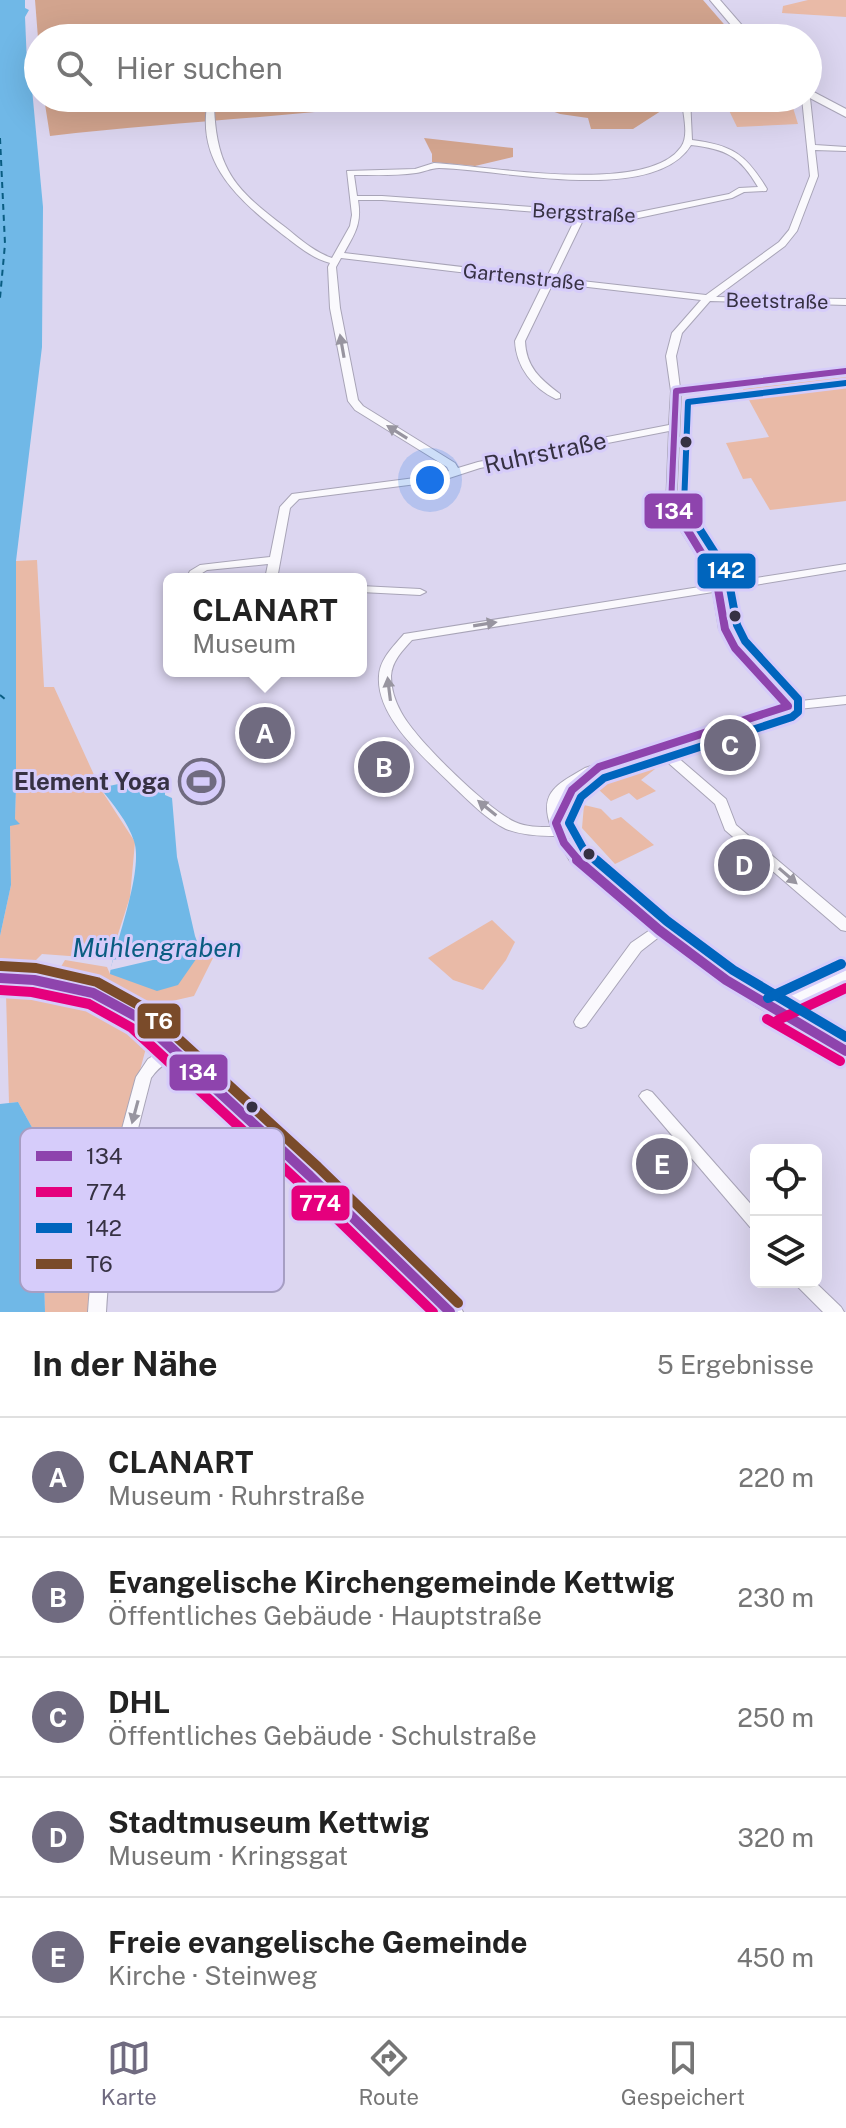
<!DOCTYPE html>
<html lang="de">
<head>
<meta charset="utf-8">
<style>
  body { margin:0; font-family:"Public Sans",sans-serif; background:#f6f6f6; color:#222 }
  .controls { position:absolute; right:24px; bottom:24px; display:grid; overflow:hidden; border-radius:12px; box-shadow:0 8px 32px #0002 }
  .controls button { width:72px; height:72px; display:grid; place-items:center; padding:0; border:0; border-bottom:2px solid #e0e0e0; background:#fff; color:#222; font:40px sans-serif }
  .you { position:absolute; left:430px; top:480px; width:28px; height:28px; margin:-20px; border:6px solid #fff; border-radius:50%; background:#1a73e8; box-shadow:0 0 0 12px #1a73e833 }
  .badge { display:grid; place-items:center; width:52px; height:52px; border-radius:50%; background:#706b80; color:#fff; font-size:26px; font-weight:700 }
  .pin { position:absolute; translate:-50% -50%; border:4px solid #fff; box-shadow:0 2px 8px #0006 }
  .popup { position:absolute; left:163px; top:573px; width:204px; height:104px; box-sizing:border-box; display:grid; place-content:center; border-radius:12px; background:#fff; filter:drop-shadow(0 2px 6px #0005); font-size:26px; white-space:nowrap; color:#767676 }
  .popup b { font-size:30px; color:#222 }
  .popup::after { content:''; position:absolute; left:50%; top:100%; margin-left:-16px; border:16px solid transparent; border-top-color:#fff }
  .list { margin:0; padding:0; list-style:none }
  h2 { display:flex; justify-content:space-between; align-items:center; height:104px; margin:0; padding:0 32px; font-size:34px }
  h2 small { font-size:26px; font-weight:400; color:#767676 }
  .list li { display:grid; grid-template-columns:52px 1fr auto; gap:24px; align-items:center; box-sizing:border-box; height:120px; padding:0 32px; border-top:2px solid #e0e0e0 }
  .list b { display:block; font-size:30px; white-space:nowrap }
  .list p { margin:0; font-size:26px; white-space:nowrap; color:#767676 }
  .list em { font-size:26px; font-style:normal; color:#767676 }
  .icon { flex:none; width:44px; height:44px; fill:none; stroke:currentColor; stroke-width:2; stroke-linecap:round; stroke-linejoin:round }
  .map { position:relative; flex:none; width:846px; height:1312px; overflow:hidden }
  .search { position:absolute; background:#fff; box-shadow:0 8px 32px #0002; left:24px; right:24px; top:24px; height:88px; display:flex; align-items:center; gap:20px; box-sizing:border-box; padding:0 28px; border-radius:44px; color:#767676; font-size:30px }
  .sheet { height:704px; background:#fff }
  nav { display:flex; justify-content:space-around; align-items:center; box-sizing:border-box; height:112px; border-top:2px solid #e0e0e0; background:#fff; font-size:22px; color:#767676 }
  nav a { display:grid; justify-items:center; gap:4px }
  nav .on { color:#706b80 }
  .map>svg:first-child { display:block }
  .green { fill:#e9baa7 }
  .forest { fill:#d2a48e }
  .water { fill:#70b8e7 }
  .pier { fill:#dcd6f0 }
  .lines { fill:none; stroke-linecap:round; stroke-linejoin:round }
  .ferry { stroke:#095c81; stroke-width:2; stroke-dasharray:6 5; stroke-linecap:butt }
  .street-casing { stroke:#a8a4b7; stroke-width:2 }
  .secondary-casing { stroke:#a8a4b7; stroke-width:2 }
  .street { fill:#faf9fd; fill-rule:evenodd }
  .secondary { fill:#faf9fd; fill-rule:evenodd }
  .bus-1-far2-casing { stroke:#d6ccfa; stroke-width:11 }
  .bus-1-far1-casing { stroke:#d6ccfa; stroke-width:14 }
  .bus-1-casing { stroke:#d6ccfa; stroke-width:16 }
  .bus-2-casing { stroke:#d6ccfa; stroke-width:16 }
  .bus-3-far2-casing { stroke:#d6ccfa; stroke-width:11 }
  .bus-3-far1-casing { stroke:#d6ccfa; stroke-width:14 }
  .bus-3-casing { stroke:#d6ccfa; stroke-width:16 }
  .bus-4-casing { stroke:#d6ccfa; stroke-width:16 }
  .bus-1-far2 { stroke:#8e44ad; stroke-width:6 }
  .bus-1-far1 { stroke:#8e44ad; stroke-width:8 }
  .bus-1 { stroke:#8e44ad; stroke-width:10 }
  .bus-2 { stroke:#e5007d; stroke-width:10 }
  .bus-3-far2 { stroke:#0065bd; stroke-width:6 }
  .bus-3-far1 { stroke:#0065bd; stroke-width:8 }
  .bus-3 { stroke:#0065bd; stroke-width:10 }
  .bus-4 { stroke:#7a4b2a; stroke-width:10 }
  .oneway { fill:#9895a0 }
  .bus-dot { fill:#363143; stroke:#d6ccfa; stroke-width:3 }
  .labels { text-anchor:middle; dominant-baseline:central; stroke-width:6; stroke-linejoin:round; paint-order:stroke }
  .far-street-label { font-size:20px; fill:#363143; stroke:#d6ccfa }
  .street-label { font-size:24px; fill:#363143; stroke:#d6ccfa }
  .poi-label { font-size:24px; font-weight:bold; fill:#363143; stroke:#d6ccfa; text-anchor:end }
  .water-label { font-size:26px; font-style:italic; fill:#095c81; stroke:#d6ccfa }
  .key { fill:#d6ccfa; stroke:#a69ec3; stroke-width:2 }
  .key-label { font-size:22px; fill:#363143 }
  .line-badge { stroke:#d6ccfa; stroke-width:3 }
  .badge-label { font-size:22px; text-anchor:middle; font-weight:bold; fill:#fff }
</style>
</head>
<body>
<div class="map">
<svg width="846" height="1312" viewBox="0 0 846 1312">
  <rect width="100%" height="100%" fill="#dcd6f0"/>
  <g class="green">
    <path d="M808,0h38v17l-64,-4 1,-7z"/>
    <path d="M723,98h67l8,26 -61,3z"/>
    <path d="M846,377v124l-76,9 -19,-32 -8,1 -17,-36 43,-6 -26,-48z"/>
    <path d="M37,560l7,127h10l46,101 35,54 -5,55 -20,62 -68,-5 -10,10 -32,-3v-25l11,-51 -1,-60 5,-6 1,-32 8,2 -8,-12v-216z"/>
    <path d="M650,765l5,4 -14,11 15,11 -19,9 -8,-7 -18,8 -13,-12 15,-12z"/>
    <path d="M584,805l17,4 11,11 9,-3 33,28 -39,19 -33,-36z"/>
    <path d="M492,920l23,22 -9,18 -23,30 -30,-10 -25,-22z"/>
    <path d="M200,949l13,9 -19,38 -35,8 -22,-5 -44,-21 -34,-8 6,-10 42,7 3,7 91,-22z"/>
    <path d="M6,994c54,-1 99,19 140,54l-49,182 -5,82h-47l-4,-148 -7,-33 -16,-29 -9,1z"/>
  </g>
  <g class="forest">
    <path d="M35,0h668l33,38h-698z"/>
    <path d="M44,98h464l-182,10v3c-92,9 -184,14 -276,25z"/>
    <path d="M517,98h164l-48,31h-42l-3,-11 -28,-4z"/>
    <path d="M424,138l89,10v9l-38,9 -43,-4v-8z"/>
  </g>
  <g class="water">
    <path d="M0,0h25v8l4,2 -4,7 3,70 4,2 11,118 -1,140 -26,214v215l7,4 2,9 -9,-1 -1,31 5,5 -10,2 1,59 -11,51z"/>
    <path d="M141,779l24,9v7l7,3 5,59 18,79 6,16 -23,33 -21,6 -47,-17c5,-31 34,-103 24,-133 -6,-19 -21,-37 -34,-53z"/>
    <path d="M18,1102l16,29 7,33 4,148h-45v-208z"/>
  </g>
  <path class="pier" d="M196,941l4,8 -90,21 3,-10 55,-13 5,-3z"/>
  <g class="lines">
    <g class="ferry">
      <path d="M0,138l5,106 -5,54"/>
      <path d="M0,695l6,5"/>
    </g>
    <defs>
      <g id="street">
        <path d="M808,96l2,2 5,47 31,2v4l-31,-1 3,26 -21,55 -12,15 -69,51 130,2v6l-136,-4 -28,32 -6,23 4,32 166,-20v6l-165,19 -5,114 46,70 1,6 123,-19v6l-122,20 7,39 9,18 51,55 55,-6v8l-57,6 -120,40 57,49 10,26 110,93v13l-5,-1 -116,-100 -10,-26 -58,-51c-14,5 -62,17 -71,26 -9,10 -17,29 -23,43l7,20 10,13 84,71 67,50 44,26 71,-32v11l-59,28 59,35v13l-78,-44 -47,-29 -62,-47 -18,14 -55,75 -5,2 -5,-2 -2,-4 2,-4 55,-75 19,-13 -80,-69 -15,-25c-17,0 -34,-1 -49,-7 -20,-10 -37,-28 -53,-43 -27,-27 -77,-68 -74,-110 1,-17 14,-29 25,-42l308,-49 -2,-8 -44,-70 3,-76 -189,37 -40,13 -141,18 -9,9 -13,71h-12l3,-15 -61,6 -8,5 -1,4h-12l4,-8 10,-6 70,-8 10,-50 12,-13 146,-19 11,-4 -2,-4 -92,-57 -7,-9 -18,-93 -2,-41 2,-4c-19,-5 -33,-18 -48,-29 -42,-33 -84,-69 -75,-128l7,2c3,63 22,82 71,119 15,12 29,25 47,31l18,-32 2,-11 -5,-44 68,-2 19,-6c54,3 213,33 247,-16 9,-12 1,-35 1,-49h8l2,42c40,5 54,14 75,49l-1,2 -22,1 -12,6 -103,22 -44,-4 -30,62 151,17 73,-53 10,-12 21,-54 -8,-78h6zM691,145c35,4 49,11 67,42l-19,1 -10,6 -100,20 -247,-18h-25l-3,-21c20,0 42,1 62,-2 8,-1 15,-5 23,-5 61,1 215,38 252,-23zM358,200h24l195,15 -30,62 -203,-24c11,-20 18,-29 14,-53zM341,258l203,24 -29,59c1,26 18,47 41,58l4,-1v-4c-20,-15 -34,-27 -35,-53l28,-58 148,17 -29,33 -6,23 5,35 -2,34 -191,37 -20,6 -3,-5 -92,-57 -5,-6 -18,-92 -4,-41zM713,592l6,37 10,19 51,57 -195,63c-27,16 -47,24 -34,59 -12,0 -25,0 -36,-5 -28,-13 -100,-83 -114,-110 -6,-11 -10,-23 -10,-36 1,-15 11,-25 21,-36z"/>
        <path d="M361,586l59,3 6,3 -6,3 -59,-3z"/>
        <path d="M174,1043l5,2 3,4c-9,12 -21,14 -31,29 -20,78 -41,154 -45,234h-18c5,-81 27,-157 48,-235l12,-18z"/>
        <path d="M647,1090l5,2 104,118v19l-6,-2 -108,-127 -3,-4 3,-4z"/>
        <path d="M795,1282h20l26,25 3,5h-21l-25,-25z"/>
      </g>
      <g id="secondary">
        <path d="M710,0h10l33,38h-11z"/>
        <path d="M808,89l38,20v8l-38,-20z"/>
        <path d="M0,970l34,2 59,13 54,27 172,157 140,135 4,8h-30l-132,-129 -170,-159 -44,-24 -53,-12 -34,-2z"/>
      </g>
    </defs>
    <use href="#street" class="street-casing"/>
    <use href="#secondary" class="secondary-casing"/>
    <use href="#street" class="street"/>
    <use href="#secondary" class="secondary"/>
    <defs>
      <path id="bus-1-far2" d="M671,505l5,-114 170,-20"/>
      <path id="bus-1-far1" d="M580,862l-16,-19 -8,-20 16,-33 27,-23 189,-61 -53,-58 -10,-19 -9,-52 -45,-74"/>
      <g id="bus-1">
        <path d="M577,860l82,70 67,50 120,71"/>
        <path d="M0,978l34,2 59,13 46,25 171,158 140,136"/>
      </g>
      <g id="bus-2">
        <path d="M0,990l32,2 57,12 43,24 170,157 131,127"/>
        <path d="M767,1019l73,42"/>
        <path d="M778,1020l68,-32"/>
      </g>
      <path id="bus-3-far2" d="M684,505l4,-103 158,-19"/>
      <path id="bus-3-far1" d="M598,862l-14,-12 -15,-27 12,-26 23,-19 188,-61 6,-5v-13l-53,-58 -8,-16 -10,-53 -44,-69"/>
      <g id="bus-3">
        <path d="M596,860l71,61 66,49 113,67"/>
        <path d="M768,998l73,-34"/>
      </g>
      <path id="bus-4" d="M1,966l35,2 61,14 49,27 172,158 140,136"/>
    </defs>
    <use href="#bus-1-far2" class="bus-1-far2-casing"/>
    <use href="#bus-1-far1" class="bus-1-far1-casing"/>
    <use href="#bus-1" class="bus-1-casing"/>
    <use href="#bus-2" class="bus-2-casing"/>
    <use href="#bus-3-far2" class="bus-3-far2-casing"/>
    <use href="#bus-3-far1" class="bus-3-far1-casing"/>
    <use href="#bus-3" class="bus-3-casing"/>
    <use href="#bus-4" class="bus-4-casing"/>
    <use href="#bus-1-far2" class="bus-1-far2"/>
    <use href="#bus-1-far1" class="bus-1-far1"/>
    <use href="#bus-1" class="bus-1"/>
    <use href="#bus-2" class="bus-2"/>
    <use href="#bus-3-far2" class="bus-3-far2"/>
    <use href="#bus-3-far1" class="bus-3-far1"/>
    <use href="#bus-3" class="bus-3"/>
    <use href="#bus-4" class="bus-4"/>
  </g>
  <defs><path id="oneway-solid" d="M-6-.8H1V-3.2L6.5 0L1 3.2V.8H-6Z" transform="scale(2)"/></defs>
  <g class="oneway">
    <use href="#oneway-solid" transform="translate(342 346) rotate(-100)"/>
    <use href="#oneway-solid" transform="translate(397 432) rotate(-148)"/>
    <use href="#oneway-solid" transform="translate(485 624) rotate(-9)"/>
    <use href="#oneway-solid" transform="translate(389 689) rotate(-97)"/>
    <use href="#oneway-solid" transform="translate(487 808) rotate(-141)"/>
    <use href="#oneway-solid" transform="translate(788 876) rotate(41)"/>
    <use href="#oneway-solid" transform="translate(135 1112) rotate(105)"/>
  </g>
  <defs>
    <symbol id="stadium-ring" viewBox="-11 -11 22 22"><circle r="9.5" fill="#d6ccfa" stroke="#706b80" stroke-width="1.5"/><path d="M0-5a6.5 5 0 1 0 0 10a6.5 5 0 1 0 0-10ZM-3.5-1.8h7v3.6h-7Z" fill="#706b80"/></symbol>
  </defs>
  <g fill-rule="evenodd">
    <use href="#stadium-ring" x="176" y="756" width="51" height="51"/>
  </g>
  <g class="bus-dot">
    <circle cx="686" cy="442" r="7"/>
    <circle cx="735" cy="616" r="7"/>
    <circle cx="589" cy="854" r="7"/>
    <circle cx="252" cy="1107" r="7"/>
  </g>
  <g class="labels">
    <g class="far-street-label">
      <text transform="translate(584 213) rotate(3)">Bergstraße</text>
      <text transform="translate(524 277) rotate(6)">Gartenstraße</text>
      <text transform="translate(777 301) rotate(1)">Beetstraße</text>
    </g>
    <g class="street-label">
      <text transform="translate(545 452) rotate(-12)">Ruhrstraße</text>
    </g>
    <g class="poi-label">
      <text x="170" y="781">Element Yoga</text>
    </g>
    <g class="water-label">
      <text x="157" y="947">Mühlengraben</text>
    </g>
  </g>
  <rect x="20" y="1128" width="264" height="164" rx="12" class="key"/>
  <rect x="36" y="1151" width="36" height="10" fill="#8e44ad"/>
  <rect x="36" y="1187" width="36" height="10" fill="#e5007d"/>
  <rect x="36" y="1223" width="36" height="10" fill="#0065bd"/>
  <rect x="36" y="1259" width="36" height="10" fill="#7a4b2a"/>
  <g class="key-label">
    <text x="86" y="1164">134</text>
    <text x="86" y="1200">774</text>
    <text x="86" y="1236">142</text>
    <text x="86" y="1272">T6</text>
  </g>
  <g class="line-badge">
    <rect x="643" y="492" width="61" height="38" rx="8" fill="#8e44ad"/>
    <rect x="696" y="552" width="61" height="38" rx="8" fill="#0065bd"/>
    <rect x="136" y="1002" width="46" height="38" rx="8" fill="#7a4b2a"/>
    <rect x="168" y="1053" width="61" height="39" rx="8" fill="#8e44ad"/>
    <rect x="290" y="1184" width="61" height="38" rx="8" fill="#e5007d"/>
  </g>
  <g class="badge-label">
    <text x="674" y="519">134</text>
    <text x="726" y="578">142</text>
    <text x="159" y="1029">T6</text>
    <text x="198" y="1080">134</text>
    <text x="320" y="1211">774</text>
  </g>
</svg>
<div class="controls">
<button><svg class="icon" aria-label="locate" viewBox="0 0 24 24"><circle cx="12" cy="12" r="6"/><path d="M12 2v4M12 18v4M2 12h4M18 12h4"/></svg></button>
<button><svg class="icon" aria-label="layers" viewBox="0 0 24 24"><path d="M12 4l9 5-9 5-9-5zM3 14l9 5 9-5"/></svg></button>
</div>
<div class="you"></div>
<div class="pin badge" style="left:265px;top:733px">A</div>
<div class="popup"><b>CLANART</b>Museum</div>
<div class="pin badge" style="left:384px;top:767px">B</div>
<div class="pin badge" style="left:730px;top:745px">C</div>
<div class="pin badge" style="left:744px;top:865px">D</div>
<div class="pin badge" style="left:662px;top:1164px">E</div>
<div class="search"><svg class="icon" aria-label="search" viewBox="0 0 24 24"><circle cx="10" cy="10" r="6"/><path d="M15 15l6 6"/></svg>Hier suchen</div>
</div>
<section class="sheet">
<h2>In der Nähe<small>5 Ergebnisse</small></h2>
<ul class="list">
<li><span class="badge">A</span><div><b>CLANART</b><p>Museum · Ruhrstraße</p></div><em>220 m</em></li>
<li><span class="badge">B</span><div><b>Evangelische Kirchengemeinde Kettwig</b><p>Öffentliches Gebäude · Hauptstraße</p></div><em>230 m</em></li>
<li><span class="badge">C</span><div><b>DHL</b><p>Öffentliches Gebäude · Schulstraße</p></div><em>250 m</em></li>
<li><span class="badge">D</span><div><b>Stadtmuseum Kettwig</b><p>Museum · Kringsgat</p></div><em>320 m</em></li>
<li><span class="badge">E</span><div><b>Freie evangelische Gemeinde</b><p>Kirche · Steinweg</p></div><em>450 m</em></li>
</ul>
</section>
<nav>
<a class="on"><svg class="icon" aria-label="map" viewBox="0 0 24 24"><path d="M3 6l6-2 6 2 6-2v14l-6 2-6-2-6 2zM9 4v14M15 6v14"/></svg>Karte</a>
<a><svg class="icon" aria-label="directions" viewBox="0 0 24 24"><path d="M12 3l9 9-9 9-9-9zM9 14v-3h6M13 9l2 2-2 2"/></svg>Route</a>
<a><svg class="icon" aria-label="saved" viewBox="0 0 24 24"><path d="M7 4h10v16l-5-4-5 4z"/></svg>Gespeichert</a>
</nav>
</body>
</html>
